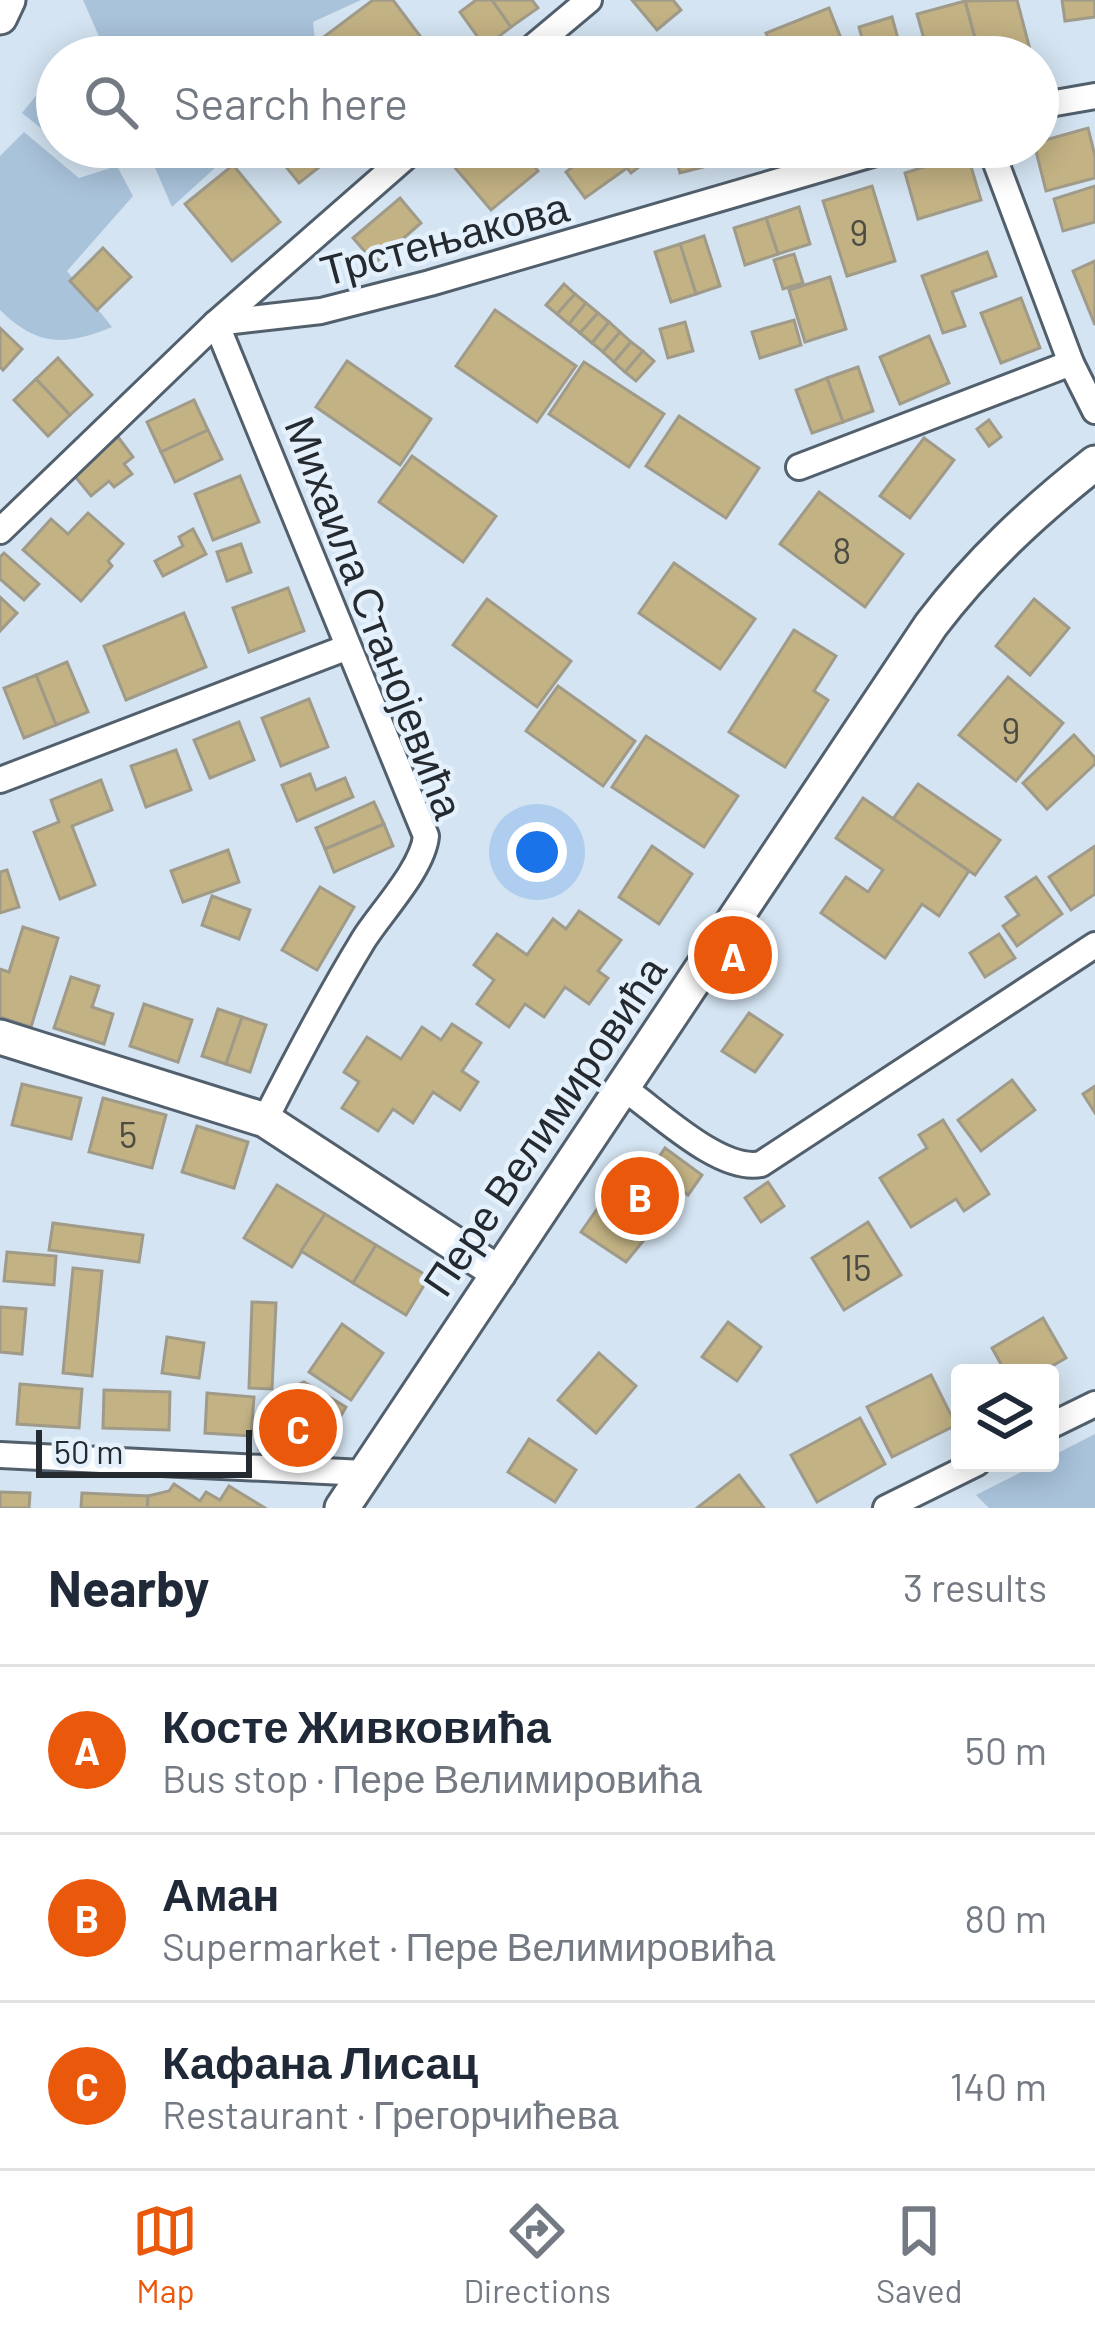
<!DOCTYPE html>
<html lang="en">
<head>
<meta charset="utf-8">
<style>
  body { margin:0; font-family:Barlow,sans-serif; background:#f2f2f3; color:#1f2937 }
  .controls { position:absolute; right:36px; bottom:36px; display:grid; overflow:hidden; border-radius:12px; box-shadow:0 6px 30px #0003 }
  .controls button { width:108px; height:108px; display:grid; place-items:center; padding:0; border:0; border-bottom:3px solid #e0e1e3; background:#fff; color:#1f2937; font:60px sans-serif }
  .scale { position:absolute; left:36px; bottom:30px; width:216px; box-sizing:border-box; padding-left:12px; border:6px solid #242a2f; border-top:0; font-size:33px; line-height:42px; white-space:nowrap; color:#242a2f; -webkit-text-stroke:9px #e4f1fc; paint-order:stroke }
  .you { position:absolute; left:537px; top:852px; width:42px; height:42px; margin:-30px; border:9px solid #fff; border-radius:50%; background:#1a73e8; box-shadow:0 0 0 18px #1a73e833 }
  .badge { display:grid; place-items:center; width:78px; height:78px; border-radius:50%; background:#ea580c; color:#fff; font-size:39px; font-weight:700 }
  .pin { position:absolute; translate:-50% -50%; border:6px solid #fff; box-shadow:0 3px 12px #0006 }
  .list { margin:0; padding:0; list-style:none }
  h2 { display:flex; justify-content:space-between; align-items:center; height:156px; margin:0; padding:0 48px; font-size:51px }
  h2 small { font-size:39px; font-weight:400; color:#747a83 }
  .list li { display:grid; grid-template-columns:78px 1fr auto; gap:36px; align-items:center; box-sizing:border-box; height:168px; padding:0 48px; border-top:3px solid #e0e1e3 }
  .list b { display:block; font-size:45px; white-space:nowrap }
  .list p { margin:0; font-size:39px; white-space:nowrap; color:#747a83 }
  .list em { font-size:39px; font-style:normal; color:#747a83 }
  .icon { flex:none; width:66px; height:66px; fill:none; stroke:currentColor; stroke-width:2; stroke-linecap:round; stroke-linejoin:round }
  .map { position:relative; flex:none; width:1095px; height:1508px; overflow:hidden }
  .search { position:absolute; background:#fff; box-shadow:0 6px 30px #0003; left:36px; right:36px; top:36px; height:132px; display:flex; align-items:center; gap:30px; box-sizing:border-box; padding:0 42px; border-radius:66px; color:#747a83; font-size:45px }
  .sheet { height:660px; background:#fff }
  nav { display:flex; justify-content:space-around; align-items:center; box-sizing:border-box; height:168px; border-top:3px solid #e0e1e3; background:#fff; font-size:33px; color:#747a83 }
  nav a { display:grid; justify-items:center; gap:6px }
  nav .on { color:#ea580c }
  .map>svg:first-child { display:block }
  .green { fill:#a9c3db }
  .building { fill:#c3b284; stroke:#a09a89; stroke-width:3 }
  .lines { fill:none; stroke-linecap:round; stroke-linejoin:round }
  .street-casing { stroke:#525f6c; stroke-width:30 }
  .secondary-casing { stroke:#525f6c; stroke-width:39 }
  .street { stroke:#fff; stroke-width:24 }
  .secondary { stroke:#fff; stroke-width:33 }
  .labels { text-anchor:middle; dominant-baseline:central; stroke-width:9; stroke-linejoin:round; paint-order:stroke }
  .number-label { font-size:36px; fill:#4c4c44 }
  .street-label { font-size:42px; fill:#242a2f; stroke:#e4f1fc }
</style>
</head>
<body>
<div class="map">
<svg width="1095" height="1508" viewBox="0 0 1095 1508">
  <rect width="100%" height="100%" fill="#d4e4f2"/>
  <g class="green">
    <path d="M83,0h278l-48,22 4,35h-209z"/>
    <path d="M57,70v71l-35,-28z"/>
    <path d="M24,132l55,46 38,-12 16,30 -66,75 45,56c-47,19 -74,20 -112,-17v-154z"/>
    <path d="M146,147h92l-66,60z"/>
    <path d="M1095,1434v74h-106l-13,-13 63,-32h11v-6z"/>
  </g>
  <g class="building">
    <path d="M373,0h20l30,40 -23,17h-59l-16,-21z"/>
    <path d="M476,0h16l19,27 -26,20 -25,-35z"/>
    <path d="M492,0h40l6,8 -27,19z"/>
    <path d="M632,0h41l8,10 -24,20z"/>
    <path d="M1017,0l15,57h-52l-15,-56z"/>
    <path d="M1062,0h33v17l-30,4z"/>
    <path d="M965,1l15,56h-51l-12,-43z"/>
    <path d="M829,8l19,48 -72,1 -10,-24z"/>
    <path d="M892,17l11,40h-36l-8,-30z"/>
    <path d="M1088,128l7,28v22l-49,13 -11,-44 3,-5z"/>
    <path d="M270,147h75l-46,36z"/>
    <path d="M470,147h48l20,24 -47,39 -40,-47z"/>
    <path d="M584,147h57l-2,3 8,11 -16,12 -4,-5 -42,30 -19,-26 18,-14 -6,-7z"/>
    <path d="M723,147h39l-37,9z"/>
    <path d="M723,147l2,9 -12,4 2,4 -35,9 -7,-25z"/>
    <path d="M967,153l14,47 -63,19 -13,-46z"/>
    <path d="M233,165l47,57 -48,39 -47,-57z"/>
    <path d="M872,186l23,75 -48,15 -24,-75z"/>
    <path d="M1095,186v36l-32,9 -9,-32z"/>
    <path d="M400,198l21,25 -46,40 -22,-25z"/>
    <path d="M799,207l11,37 -32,10 -12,-36z"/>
    <path d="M766,218l12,36 -33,11 -11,-37z"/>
    <path d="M704,236l16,50 -24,8 -16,-50z"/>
    <path d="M680,244l16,50 -25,8 -16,-50z"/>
    <path d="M103,248l28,29 -34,33 -27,-29z"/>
    <path d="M987,252l9,24 -44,16 13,34 -22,7 -21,-57z"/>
    <path d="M794,254l9,29 -20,6 -9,-29z"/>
    <path d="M1095,261v64l-22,-54z"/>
    <path d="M830,277l16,52 -41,13 -16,-52z"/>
    <path d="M564,284l11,10 -18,20 -11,-9z"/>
    <path d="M575,294l11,9 -17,21 -12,-10z"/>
    <path d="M1021,298l19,50 -39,15 -20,-50z"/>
    <path d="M586,303l12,10 -18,20 -11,-9z"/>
    <path d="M495,310l81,56 -39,56 -81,-56z"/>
    <path d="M598,313l11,9 -17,21 -12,-10z"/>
    <path d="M794,320l7,25 -41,13 -8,-26z"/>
    <path d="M609,322l11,10 -17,20 -11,-9z"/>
    <path d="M685,322l8,29 -25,7 -8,-29z"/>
    <path d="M0,328l22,21 -19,21 -3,-3z"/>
    <path d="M620,332l11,10 -17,20 -11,-10z"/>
    <path d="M929,336l20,47 -49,21 -20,-47z"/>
    <path d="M631,342l12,9 -18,21 -11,-10z"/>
    <path d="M643,351l11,10 -18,20 -11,-9z"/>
    <path d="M58,358l34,37 -22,20 -34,-36z"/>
    <path d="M347,361l84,58 -31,46 -84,-58z"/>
    <path d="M584,362l80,52 -35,53 -80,-53z"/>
    <path d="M858,367l15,44 -30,11 -16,-44z"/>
    <path d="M827,378l16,44 -31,11 -16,-43z"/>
    <path d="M36,379l34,36 -22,21 -34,-36z"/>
    <path d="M194,400l14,30 -47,22 -14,-30z"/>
    <path d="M679,416l80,52 -33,50 -80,-52z"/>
    <path d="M989,420l12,17 -12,9 -12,-17z"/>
    <path d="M208,430l14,29 -47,23 -14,-30z"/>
    <path d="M118,437l15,20 -9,7 8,10 -18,13 -5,-6 -18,15 -18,-22z"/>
    <path d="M924,438l30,22 -44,58 -30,-22z"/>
    <path d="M412,456l84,60 -33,46 -84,-60z"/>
    <path d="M240,476l19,46 -46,18 -18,-46z"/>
    <path d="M819,492l84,62 -38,53 -85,-63z"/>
    <path d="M88,513l35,31 -15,17 4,5 -31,35 -58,-51 28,-31 17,15z"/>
    <path d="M193,529l13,25 -43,22 -8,-15 28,-15 -4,-9z"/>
    <path d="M241,544l10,28 -24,9 -10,-29z"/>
    <path d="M4,553l35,31 -15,16 -24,-21v-22z"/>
    <path d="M674,563l81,56 -35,50 -81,-56z"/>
    <path d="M288,588l16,43 -55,21 -16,-44z"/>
    <path d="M0,597l17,16 -17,18z"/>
    <path d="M487,599l84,62 -34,46 -84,-62z"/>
    <path d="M1034,599l35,29 -39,47 -34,-29z"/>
    <path d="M184,613l22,54 -80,33 -22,-54z"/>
    <path d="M794,630l42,26 -22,35 14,9 -43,67 -56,-35z"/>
    <path d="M67,662l21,50 -32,13 -20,-50z"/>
    <path d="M36,675l20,50 -32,13 -20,-50z"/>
    <path d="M1008,677l55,46 -47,58 -57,-46z"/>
    <path d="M558,686l77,55 -32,45 -77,-55z"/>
    <path d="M309,699l19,48 -47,19 -19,-48z"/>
    <path d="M239,722l15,38 -44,18 -16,-38z"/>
    <path d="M1074,735l21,23v6l-48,45 -24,-26z"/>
    <path d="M646,736l92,60 -34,51 -92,-60z"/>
    <path d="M176,750l15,40 -45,17 -15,-41z"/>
    <path d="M310,774l6,16 29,-12 8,19 -56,24 -15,-36z"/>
    <path d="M101,780l11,30 -40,16 23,59 -35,14 -26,-67 25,-10 -8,-22z"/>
    <path d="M918,784l82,56 -25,35 -82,-56z"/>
    <path d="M863,798l106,73 -30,45 -17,-12 -37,54 -64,-45 25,-36 22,15 15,-22 -47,-32z"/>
    <path d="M374,802l10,22 -59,25 -9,-21z"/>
    <path d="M384,824l9,22 -59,26 -9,-23z"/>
    <path d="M652,846l40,28 -33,50 -40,-27z"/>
    <path d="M1095,846v48l-24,16 -22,-33z"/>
    <path d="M228,850l11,32 -56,20 -12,-31z"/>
    <path d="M7,870l12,37 -19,6v-41z"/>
    <path d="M1036,877l26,37 -45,32 -14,-20 16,-11 -13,-18z"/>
    <path d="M320,887l34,20 -37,63 -35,-20z"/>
    <path d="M212,896l38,14 -11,29 -37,-14z"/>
    <path d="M579,911l42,29 -23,31 10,7 -19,26 -24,-17 -21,30 -19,-13 -16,23 -32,-23 17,-24 -20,-15 23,-31 30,21 26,-36 13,10z"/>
    <path d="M23,927l35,11 -27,89 -31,-10v-48l9,3z"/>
    <path d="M999,934l16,24 -30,19 -15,-24z"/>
    <path d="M71,977l28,9 -7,21 21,7 -9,30 -50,-16z"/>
    <path d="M144,1004l48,16 -14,42 -48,-16z"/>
    <path d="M218,1009l24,8 -16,47 -24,-8z"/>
    <path d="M749,1013l33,22 -27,37 -33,-21z"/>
    <path d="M242,1017l24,8 -16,47 -24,-8z"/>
    <path d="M452,1024l29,19 -19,28 16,11 -18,28 -27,-18 -20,31 -20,-14 -15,22 -36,-23 17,-26 -15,-10 23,-35 34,22 21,-32 19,13z"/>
    <path d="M1012,1080l23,30 -54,41 -23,-31z"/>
    <path d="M22,1084l59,14 -10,41 -59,-14z"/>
    <path d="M1095,1086v27l-12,-19z"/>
    <path d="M103,1098l63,17 -14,53 -63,-16z"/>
    <path d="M943,1120l46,74 -25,17 -8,-12 -45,28 -31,-49 47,-30 -8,-13z"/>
    <path d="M197,1126l51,16 -14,46 -52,-16z"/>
    <path d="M665,1148l37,27 -14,20 -36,-27z"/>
    <path d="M633,1159l45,31 -30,45 -46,-33z"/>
    <path d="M768,1182l16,24 -23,16 -16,-24z"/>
    <path d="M277,1185l48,29 -33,53 -48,-29z"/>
    <path d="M602,1202l46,33 -22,27 -45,-30z"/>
    <path d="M325,1214l51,31 -23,38 -52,-32z"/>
    <path d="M868,1222l33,53 -57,35 -32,-52z"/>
    <path d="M53,1223l90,12 -4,27 -90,-12z"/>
    <path d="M376,1245l53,32 -23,38 -53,-32z"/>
    <path d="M7,1252l49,4 -2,29 -50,-4z"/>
    <path d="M73,1268l29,3 -10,105 -29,-3z"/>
    <path d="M252,1302l24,1 -4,86 -23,-1z"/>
    <path d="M0,1307l26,2 -4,45 -22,-2z"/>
    <path d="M1043,1318l23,40 -26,15h-34l-14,-25z"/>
    <path d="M728,1322l33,25 -24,34 -35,-24z"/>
    <path d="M342,1324l41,29 -32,47 -42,-28z"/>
    <path d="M167,1337l37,6 -5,35 -37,-5z"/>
    <path d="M599,1353l37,33 -40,47 -38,-33z"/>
    <path d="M931,1375l25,50 -64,32 -25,-50z"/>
    <path d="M304,1382l42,25 -29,50 -58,-8 7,-49z"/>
    <path d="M20,1384l62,5 -3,39 -62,-4z"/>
    <path d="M104,1390l66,2 -1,38 -66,-2z"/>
    <path d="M207,1393l47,4 -3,39 -46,-3z"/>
    <path d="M860,1418l25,46 -68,38 -26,-47z"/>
    <path d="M529,1439l47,31 -21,32 -47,-30z"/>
    <path d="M739,1475l25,33h-67z"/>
    <path d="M174,1484l26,17 6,-9 14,8 9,-14 36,22h-118l1,-12 21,-5z"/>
    <path d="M0,1492l30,1 -1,15h-29z"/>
    <path d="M82,1493l66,3 -1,12h-66z"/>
  </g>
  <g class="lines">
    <defs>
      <g id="street">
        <path d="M521,57l68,-57"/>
        <path d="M1038,106l57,-10"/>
        <path d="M990,147l81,216 24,48"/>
        <path d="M799,467l272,-104"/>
        <path d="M0,531l216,-208 201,-176"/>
        <path d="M0,780l348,-133"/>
        <path d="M622,1087c34,23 98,86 139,77l334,-219"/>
        <path d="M265,1120c31,-61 63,-122 99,-181 18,-28 59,-71 62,-103l-210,-513 105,-12 109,-28 466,-136"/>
        <path d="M1050,1426l45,-22"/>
        <path d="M0,1455l364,18"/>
        <path d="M886,1508l91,-45"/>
      </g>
      <g id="secondary">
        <path d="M0,17l8,-17"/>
        <path d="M0,1037l265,83 234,153"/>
        <path d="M342,1508l589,-883c48,-63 102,-113 164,-162"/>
      </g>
    </defs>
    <use href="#street" class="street-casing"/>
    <use href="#secondary" class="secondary-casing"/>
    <use href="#street" class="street"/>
    <use href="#secondary" class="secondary"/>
  </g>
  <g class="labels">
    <g class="number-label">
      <text x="859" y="231">9</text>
      <text x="842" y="549">8</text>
      <text x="1011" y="729">9</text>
      <text x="128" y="1133">5</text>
      <text x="856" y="1266">15</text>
    </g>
    <g class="street-label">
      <text transform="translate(444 237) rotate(-15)">Трстењакова</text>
      <text transform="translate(376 617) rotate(69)">Михаила Станојевића</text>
      <text transform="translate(543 1125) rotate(-56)">Пере Велимировића</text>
    </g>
  </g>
</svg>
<div class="controls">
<button><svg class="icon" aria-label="layers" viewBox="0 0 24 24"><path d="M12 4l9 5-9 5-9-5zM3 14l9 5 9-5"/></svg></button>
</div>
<div class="scale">50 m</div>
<div class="you"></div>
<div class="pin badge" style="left:733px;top:955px">A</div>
<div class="pin badge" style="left:640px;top:1196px">B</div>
<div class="pin badge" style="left:298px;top:1428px">C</div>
<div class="search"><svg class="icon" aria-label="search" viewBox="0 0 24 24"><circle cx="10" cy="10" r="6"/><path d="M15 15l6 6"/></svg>Search here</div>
</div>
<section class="sheet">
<h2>Nearby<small>3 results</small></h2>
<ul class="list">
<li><span class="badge">A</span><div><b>Косте Живковића</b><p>Bus stop · Пере Велимировића</p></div><em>50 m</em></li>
<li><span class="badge">B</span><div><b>Аман</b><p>Supermarket · Пере Велимировића</p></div><em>80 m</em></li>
<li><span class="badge">C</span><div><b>Кафана Лисац</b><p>Restaurant · Грегорчићева</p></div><em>140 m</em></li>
</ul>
</section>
<nav>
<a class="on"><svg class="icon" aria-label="map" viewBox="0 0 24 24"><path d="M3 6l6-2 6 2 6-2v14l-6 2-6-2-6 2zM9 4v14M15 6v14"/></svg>Map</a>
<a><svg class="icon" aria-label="directions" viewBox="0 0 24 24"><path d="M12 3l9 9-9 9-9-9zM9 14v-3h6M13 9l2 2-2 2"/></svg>Directions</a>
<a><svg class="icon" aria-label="saved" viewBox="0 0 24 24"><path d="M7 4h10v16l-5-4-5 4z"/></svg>Saved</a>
</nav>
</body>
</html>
